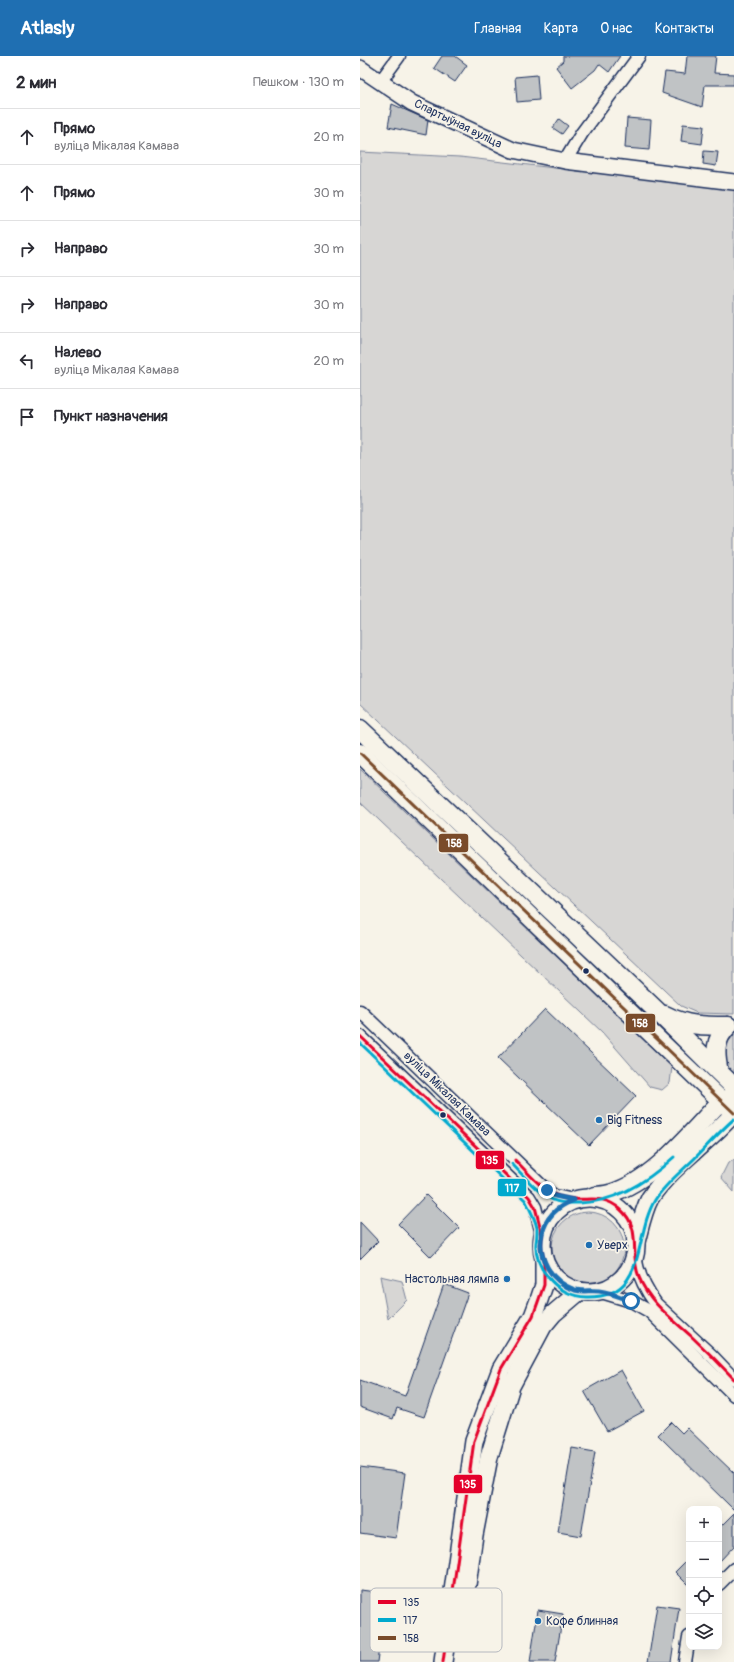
<!DOCTYPE html>
<html lang="ru">
<head>
<meta charset="utf-8">
<style>
  body { margin:0; font-family:Pangolin,sans-serif; background:#f2f2f3; color:#2b2b33 }
  .controls { position:absolute; right:12px; bottom:12px; display:grid; overflow:hidden; border-radius:8px; box-shadow:0 4px 16px #0002 }
  .controls button { width:36px; height:36px; display:grid; place-items:center; padding:0; border:0; border-bottom:1px solid #e1e1e2; background:#fff; color:#2b2b33; font:20px sans-serif }
  .stop { position:absolute; width:12px; height:12px; margin:-9px; border:3px solid #1f6fb2; border-radius:50%; background:#fff }
  .stop.end { background:#1f6fb2; border-color:#fff; box-shadow:0 1px 4px #0008 }
  .list { margin:0; padding:0; list-style:none }
  h2 { display:flex; justify-content:space-between; align-items:center; height:52px; margin:0; padding:0 16px; font-size:17px }
  h2 small { font-size:13px; font-weight:400; color:#7c7c81 }
  .list li { display:grid; grid-template-columns:26px 1fr auto; gap:12px; align-items:center; box-sizing:border-box; height:56px; padding:0 16px; border-top:1px solid #e1e1e2 }
  .list b { display:block; font-size:15px; white-space:nowrap }
  .list p { margin:0; font-size:13px; white-space:nowrap; color:#7c7c81 }
  .list em { font-size:13px; font-style:normal; color:#7c7c81 }
  .icon { flex:none; width:22px; height:22px; fill:none; stroke:currentColor; stroke-width:2; stroke-linecap:round; stroke-linejoin:round }
  .map { position:relative; flex:none; width:374px; height:1606px; overflow:hidden }
  header { display:flex; align-items:center; gap:24px; box-sizing:border-box; height:56px; padding:0 20px; background:#1f6fb2; color:#fff }
  header strong { font-size:19px }
  nav { display:flex; gap:22px; margin-inline-start:auto; font-size:14px }
  main { display:flex }
  aside { flex:1; background:#fff }
  .map>svg:first-child { display:block }
  .green { fill:#d7d6d4; stroke:#798299 }
  .building { fill:#c0c3c5; stroke:#1b2f5e }
  .lines { fill:none; stroke-linecap:round; stroke-linejoin:round }
  .minor-casing { stroke:#1b2f5e; stroke-width:15 }
  .tertiary-casing { stroke:#1b2f5e; stroke-width:18 }
  .secondary-casing { stroke:#1b2f5e; stroke-width:20 }
  .primary-casing { stroke:#1b2f5e; stroke-width:21 }
  .minor { stroke:#f7f3e8; stroke-width:12 }
  .tertiary { stroke:#f7f3e8; stroke-width:15 }
  .secondary { stroke:#f7f3e8; stroke-width:17 }
  .primary { stroke:#f7f3e8; stroke-width:18 }
  .bus-1-casing { stroke:#f7f3e8; stroke-width:6 }
  .bus-2-casing { stroke:#f7f3e8; stroke-width:6 }
  .bus-3-casing { stroke:#f7f3e8; stroke-width:6 }
  .bus-1 { stroke:#e4002b; stroke-width:3 }
  .bus-2 { stroke:#00a9ce; stroke-width:3 }
  .bus-3 { stroke:#7a4b2a; stroke-width:3 }
  .route { stroke:#1f6fb2; stroke-width:5 }
  .bus-dot { fill:#1b2f5e; stroke:#f7f3e8; stroke-width:1.5 }
  .poi-dot { fill:#1f6fb2; stroke:#f7f3e8; stroke-width:1.5 }
  .labels { text-anchor:middle; dominant-baseline:central; stroke-width:3.5; stroke-linejoin:round; paint-order:stroke }
  .street-label { font-size:12px; fill:#1b2f5e; stroke:#f7f3e8 }
  .poi-label { font-size:12px; fill:#1b2f5e; stroke:#f7f3e8; text-anchor:start }
  .key { fill:#f7f3e8; stroke:#b5b8bf; stroke-width:1 }
  .key-label { font-size:11px; fill:#1b2f5e }
  .line-badge { stroke:#f7f3e8; stroke-width:1.5 }
  .badge-label { font-size:11px; text-anchor:middle; font-weight:bold; fill:#fff }
</style>
</head>
<body>
<header>
<strong>Atlasly</strong>
<nav><a>Главная</a><a>Карта</a><a>О нас</a><a>Контакты</a></nav>
</header>
<main>
<aside>
<h2>2 мин<small>Пешком · 130 m</small></h2>
<ul class="list">
<li><svg class="icon" aria-label="ahead" viewBox="0 0 24 24"><path d="M12 20V5M6 11l6-6 6 6"/></svg><div><b>Прямо</b><p>вуліца Мікалая Камава</p></div><em>20 m</em></li>
<li><svg class="icon" aria-label="ahead" viewBox="0 0 24 24"><path d="M12 20V5M6 11l6-6 6 6"/></svg><div><b>Прямо</b></div><em>30 m</em></li>
<li><svg class="icon" aria-label="right" viewBox="0 0 24 24"><path d="M7 20v-9h11M14 6l5 5-5 5"/></svg><div><b>Направо</b></div><em>30 m</em></li>
<li><svg class="icon" aria-label="right" viewBox="0 0 24 24"><path d="M7 20v-9h11M14 6l5 5-5 5"/></svg><div><b>Направо</b></div><em>30 m</em></li>
<li><svg class="icon" aria-label="left" viewBox="0 0 24 24"><path d="M17 20v-9H6M10 6l-5 5 5 5"/></svg><div><b>Налево</b><p>вуліца Мікалая Камава</p></div><em>20 m</em></li>
<li><svg class="icon" aria-label="arrive" viewBox="0 0 24 24"><path d="M6 21V4h12l-3 4 3 4H6"/></svg><div><b>Пункт назначения</b></div></li>
</ul>
</aside>
<div class="map">
<svg width="374" height="1606" viewBox="0 0 374 1606">
  <rect width="100%" height="100%" fill="#f7f3e8"/>
  <filter id="ink" filterUnits="userSpaceOnUse"><feTurbulence type="fractalNoise" baseFrequency=".025" numOctaves="2"/><feDisplacementMap in="SourceGraphic" scale="8" xChannelSelector="R" yChannelSelector="G"/><feConvolveMatrix kernelMatrix="1 2 1 2 8 2 1 2 1" color-interpolation-filters="sRGB"/></filter>
  <g filter="url(#ink)">
    <g class="green">
      <path d="M0,96l100,5 274,32v825l-37,-1 -16,-7 -321,-303z"/>
      <path d="M0,713l312,298 -2,16 -8,7 -12,-3 -48,-55 -242,-230z"/>
      <path d="M374,979v43l-9,-8 -2,-22z"/>
      <path d="M374,1104v32l-13,-15 7,-14z"/>
      <circle cx="228" cy="1192" r="36"/>
      <path d="M20,1220l22,5 5,19 -19,19z"/>
    </g>
    <g class="building">
      <path d="M82,0h13l12,9 -12,17 -21,-14z"/>
      <path d="M203,0h57l-11,16 -10,-8 -4,6 -23,18 -16,-21 7,-6z"/>
      <path d="M327,0h29l-2,17 20,1v11h-29l-3,22 -40,-14 3,-21 20,2z"/>
      <path d="M177,19l2,25 -22,2 -2,-25z"/>
      <path d="M32,48l36,16 -2,15 -38,-8z"/>
      <path d="M267,62l24,2 -2,30 -24,-2z"/>
      <path d="M199,63l9,7 -6,8 -9,-6z"/>
      <path d="M323,68l21,2 -2,18 -21,-3z"/>
      <path d="M344,95l14,1 -2,14 -13,-2z"/>
      <path d="M185,953l91,87 -47,49 -91,-87z"/>
      <path d="M66,1139l33,33 -28,29 -33,-33z"/>
      <path d="M0,1166l18,19 -18,18z"/>
      <path d="M84,1228l24,9 -44,124 -27,-9 -4,11 -33,-12v-27l45,16z"/>
      <path d="M261,1314l23,41 -37,20 -23,-40z"/>
      <path d="M311,1366l11,11 5,-5 47,45v37l-76,-75z"/>
      <path d="M212,1392l23,4 -14,84 -23,-4z"/>
      <path d="M0,1411l45,6 -9,65 -36,-5z"/>
      <path d="M374,1457v33l-15,16v-34z"/>
      <path d="M329,1502v28l-14,-14z"/>
      <path d="M0,1534l26,3 -9,69h-17z"/>
      <path d="M297,1549l22,3 -8,54h-23z"/>
      <path d="M178,1554l25,4 -8,48h-25z"/>
    </g>
    <g class="lines">
      <defs>
        <g id="minor">
          <path d="M20,26l19,-26"/>
          <path d="M205,105l17,-28 57,-77"/>
          <path d="M0,955l187,180 8,5 19,4"/>
          <path d="M0,980l169,161 6,10 7,27"/>
          <path d="M275,1201c3,18 10,32 21,47l55,51 23,24"/>
          <path d="M238,1235l33,10 18,10 85,84"/>
          <path d="M359,1528l15,-15"/>
          <path d="M325,1606l4,-25"/>
        </g>
        <path id="tertiary" d="M0,12l52,35 101,47 52,11 169,21"/>
        <g id="secondary">
          <path d="M233,1140c6,-1 12,-1 18,-3 42,-12 80,-61 110,-92l13,-6"/>
          <circle cx="229" cy="1189" r="47"/>
          <path d="M276,1186c4,-15 7,-31 14,-44 20,-31 60,-57 84,-85"/>
          <path d="M107,1529l7,-50 15,-78 22,-71 32,-60 10,-12 27,-23"/>
          <path d="M83,1606l31,-221 27,-72 32,-53 6,-16 5,-15v-23"/>
        </g>
        <g id="primary">
          <path d="M0,673l296,281 78,77"/>
          <path d="M0,697l374,360"/>
          <path d="M305,959c21,11 40,11 63,11"/>
          <path d="M359,1016c-4,-18 -5,-33 9,-46"/>
        </g>
      </defs>
      <use href="#minor" class="minor-casing"/>
      <use href="#tertiary" class="tertiary-casing"/>
      <use href="#secondary" class="secondary-casing"/>
      <use href="#primary" class="primary-casing"/>
      <use href="#minor" class="minor"/>
      <use href="#tertiary" class="tertiary"/>
      <use href="#secondary" class="secondary"/>
      <use href="#primary" class="primary"/>
      <defs>
        <g id="bus-1">
          <path d="M0,980l169,161 6,10 7,27 -1,13 3,15v23l-11,31 -32,53 -27,72 -31,221"/>
          <path d="M155,1104c15,14 29,34 50,38 21,5 35,-6 55,11 23,20 9,44 19,68 10,25 32,41 52,59 15,14 29,28 43,43"/>
        </g>
        <g id="bus-2">
          <path d="M0,987l165,157c5,9 10,18 12,28 0,5 0,10 -1,15 -1,12 4,25 12,34 9,12 24,20 39,20 61,1 46,-61 68,-97 10,-16 27,-29 40,-42 13,-13 25,-27 39,-39"/>
          <path d="M152,1108c12,12 24,28 41,36 9,4 18,3 27,3 37,-1 68,-22 94,-46"/>
        </g>
        <path id="bus-3" d="M0,697l374,360"/>
      </defs>
      <use href="#bus-1" class="bus-1-casing"/>
      <use href="#bus-2" class="bus-2-casing"/>
      <use href="#bus-3" class="bus-3-casing"/>
      <use href="#bus-1" class="bus-1"/>
      <use href="#bus-2" class="bus-2"/>
      <use href="#bus-3" class="bus-3"/>
    </g>
  </g>
  <g class="lines" filter="url(#ink)">
    <path class="route" d="M187,1134l8,6 19,4c-16,6 -28,17 -32,34 -5,24 9,48 33,56 8,2 15,0 24,1 10,1 22,6 32,10"/>
  </g>
  <g class="bus-dot">
    <circle cx="226" cy="915" r="3.5"/>
    <circle cx="83" cy="1059" r="3.5"/>
  </g>
  <g class="poi-dot">
    <circle cx="239" cy="1064" r="4"/>
    <circle cx="229" cy="1189" r="4"/>
    <circle cx="147" cy="1223" r="4"/>
    <circle cx="178" cy="1565" r="4"/>
  </g>
  <g class="labels">
    <g class="street-label">
      <text transform="translate(98 68) rotate(26)">Спартыўная вуліца</text>
      <text transform="translate(87 1038) rotate(44)">вуліца Мікалая Камава</text>
    </g>
    <g class="poi-label">
      <text x="247" y="1064">Big Fitness</text>
      <text x="237" y="1189">Уверх</text>
      <text x="139" y="1223" text-anchor="end">Настольная лямпа</text>
      <text x="186" y="1565">Кофе блинная</text>
    </g>
  </g>
  <rect x="10" y="1532" width="132" height="64" rx="6" class="key"/>
  <rect x="18" y="1544" width="18" height="4" fill="#e4002b"/>
  <rect x="18" y="1562" width="18" height="4" fill="#00a9ce"/>
  <rect x="18" y="1580" width="18" height="4" fill="#7a4b2a"/>
  <g class="key-label">
    <text x="43" y="1550">135</text>
    <text x="43" y="1568">117</text>
    <text x="43" y="1586">158</text>
  </g>
  <g class="line-badge">
    <rect x="78" y="777" width="31" height="20" rx="4" fill="#7a4b2a"/>
    <rect x="265" y="957" width="31" height="20" rx="4" fill="#7a4b2a"/>
    <rect x="115" y="1094" width="30" height="20" rx="4" fill="#e4002b"/>
    <rect x="137" y="1122" width="30" height="19" rx="4" fill="#00a9ce"/>
    <rect x="93" y="1418" width="30" height="20" rx="4" fill="#e4002b"/>
  </g>
  <g class="badge-label">
    <text x="94" y="791">158</text>
    <text x="280" y="971">158</text>
    <text x="130" y="1108">135</text>
    <text x="152" y="1136">117</text>
    <text x="108" y="1432">135</text>
  </g>
</svg>
<div class="controls">
<button>+</button>
<button>−</button>
<button><svg class="icon" aria-label="locate" viewBox="0 0 24 24"><circle cx="12" cy="12" r="6"/><path d="M12 2v4M12 18v4M2 12h4M18 12h4"/></svg></button>
<button><svg class="icon" aria-label="layers" viewBox="0 0 24 24"><path d="M12 4l9 5-9 5-9-5zM3 14l9 5 9-5"/></svg></button>
</div>
<div class="stop" style="left:271px;top:1245px"></div>
<div class="stop end" style="left:187px;top:1134px"></div>
</div>
</main>
</body>
</html>
